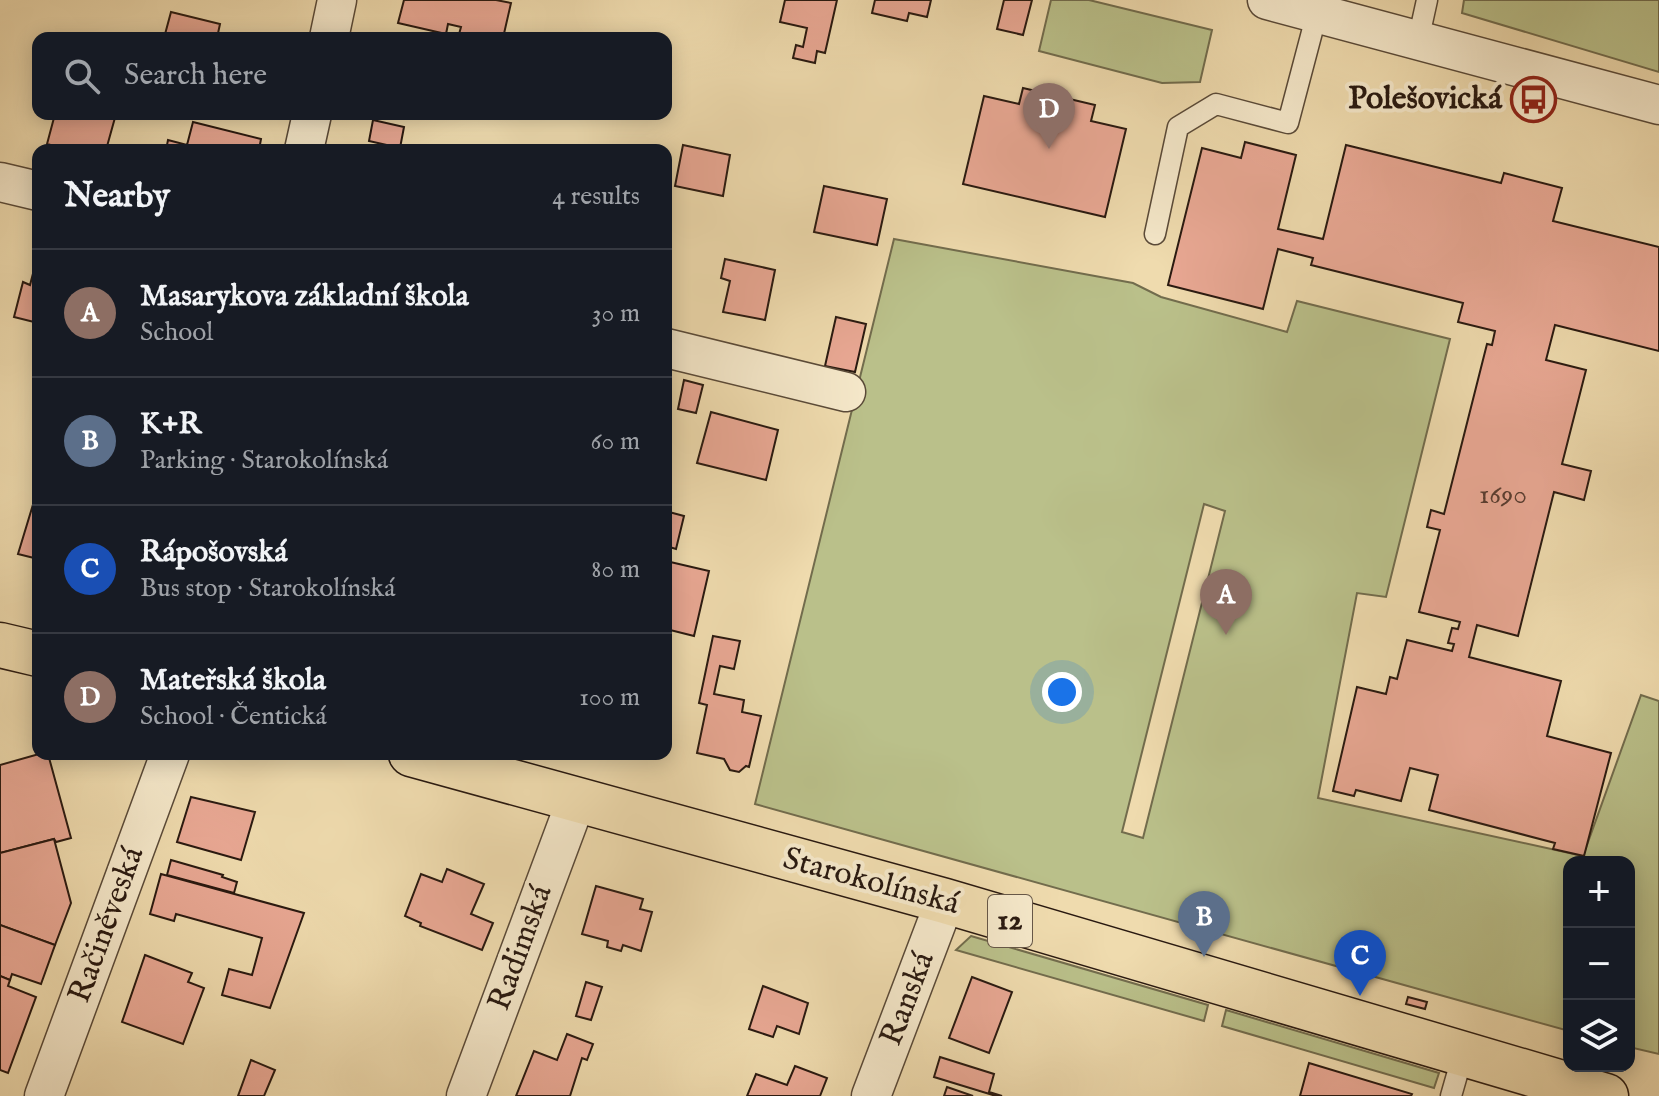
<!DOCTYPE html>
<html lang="en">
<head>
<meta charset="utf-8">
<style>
  body { margin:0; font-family:"IM FELL English",serif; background:#242831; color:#f1f3f6 }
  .controls { position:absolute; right:24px; bottom:24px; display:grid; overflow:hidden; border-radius:16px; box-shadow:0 4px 20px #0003 }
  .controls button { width:72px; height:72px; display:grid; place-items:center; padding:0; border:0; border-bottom:2px solid #363941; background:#171b24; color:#f1f3f6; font:40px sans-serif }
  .you { position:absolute; left:1062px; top:692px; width:28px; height:28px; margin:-20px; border:6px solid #fff; border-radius:50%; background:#1a73e8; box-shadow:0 0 0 12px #1a73e833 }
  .badge { display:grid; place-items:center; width:52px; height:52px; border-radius:50%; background:#2563eb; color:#fff; font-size:26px; font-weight:700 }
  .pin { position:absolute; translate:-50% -66px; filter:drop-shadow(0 2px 4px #0008) }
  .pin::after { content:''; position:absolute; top:42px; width:28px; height:24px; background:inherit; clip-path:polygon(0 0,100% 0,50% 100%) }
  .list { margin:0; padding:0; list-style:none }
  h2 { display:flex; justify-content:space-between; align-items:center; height:104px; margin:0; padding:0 32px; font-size:34px }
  h2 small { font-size:26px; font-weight:400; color:#9ea1a6 }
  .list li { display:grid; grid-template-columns:52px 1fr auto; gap:24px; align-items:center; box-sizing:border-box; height:128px; padding:0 32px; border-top:2px solid #363941 }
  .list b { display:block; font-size:30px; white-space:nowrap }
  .list p { margin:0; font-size:26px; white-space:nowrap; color:#9ea1a6 }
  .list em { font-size:26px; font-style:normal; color:#9ea1a6 }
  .icon { flex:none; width:44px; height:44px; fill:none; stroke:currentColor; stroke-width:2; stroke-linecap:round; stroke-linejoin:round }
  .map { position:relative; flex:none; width:1659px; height:1096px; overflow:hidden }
  .search { position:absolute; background:#171b24; box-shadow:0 4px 20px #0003; left:32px; top:32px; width:640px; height:88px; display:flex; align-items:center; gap:20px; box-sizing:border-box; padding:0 28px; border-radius:16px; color:#9ea1a6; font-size:30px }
  .panel { position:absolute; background:#171b24; box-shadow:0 4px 20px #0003; left:32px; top:144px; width:640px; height:616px; border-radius:16px }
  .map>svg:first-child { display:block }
  .green { fill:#bac08a; stroke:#726c4d; stroke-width:2; fill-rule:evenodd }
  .building { fill:#e9a894; stroke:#291910; stroke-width:2 }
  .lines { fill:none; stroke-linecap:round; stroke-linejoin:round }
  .service-casing { stroke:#5a4a38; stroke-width:23 }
  .minor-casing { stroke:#5a4a38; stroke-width:41 }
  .primary-casing { stroke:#291910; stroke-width:47 }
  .service { stroke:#f5e8ca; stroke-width:20 }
  .minor { stroke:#f5e8ca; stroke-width:38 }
  .primary { stroke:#efdbae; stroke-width:44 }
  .labels { text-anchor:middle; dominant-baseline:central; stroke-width:8; stroke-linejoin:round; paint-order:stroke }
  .number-label { font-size:28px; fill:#593d31 }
  .shield { fill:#f5e8ca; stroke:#665748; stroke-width:2 }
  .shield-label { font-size:30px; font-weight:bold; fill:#291910 }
  .poi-label { font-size:32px; font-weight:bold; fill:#291910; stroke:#f5e8ca; text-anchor:end }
  .street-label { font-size:32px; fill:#291910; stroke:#f5e8ca }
</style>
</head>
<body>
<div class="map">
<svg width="1659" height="1096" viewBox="0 0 1659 1096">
  <rect width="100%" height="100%" fill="#efdbae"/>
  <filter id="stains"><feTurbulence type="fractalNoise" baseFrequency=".0025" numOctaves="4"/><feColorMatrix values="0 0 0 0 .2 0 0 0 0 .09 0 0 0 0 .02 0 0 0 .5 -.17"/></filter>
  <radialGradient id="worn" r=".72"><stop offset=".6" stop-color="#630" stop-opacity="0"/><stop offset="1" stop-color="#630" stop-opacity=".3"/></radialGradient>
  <g class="green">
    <path d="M1051,0h38l123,30 -12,52 -38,1 -123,-32z"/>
    <path d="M1464,0h195v72l-197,-59z"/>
    <path d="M894,239l239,44 28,14 126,35 10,-31 153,38 -64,258 -29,-4 -39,205 265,58 58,-161 18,6v353l-30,-7v-185h-60v169l-814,-227zM1204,504l21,7 -82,327 -21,-6z"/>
    <path d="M971,936l237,69 -4,16 -248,-71z"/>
    <path d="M1226,1010l213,63 -5,15 -212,-62z"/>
  </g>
  <g class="building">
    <path d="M404,0h92l15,3 -8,35h-45l3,-11 -13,-3 -2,10 -48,-11z"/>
    <path d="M785,0h52l-12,53 -8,-2 -2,12 -22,-5 3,-13 7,2 4,-19 -27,-6z"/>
    <path d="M875,0h56l-4,17 -18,-4 -2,8 -35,-8z"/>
    <path d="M1004,0h28l-9,35 -26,-6z"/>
    <path d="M171,12l49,12 -3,14h-53z"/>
    <path d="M1023,88l72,17 -4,16 35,8 -21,88 -142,-33 21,-88 35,8z"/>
    <path d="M55,114h61l-10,36h-37l-22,-6z"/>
    <path d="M373,120l31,7 -4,21 -31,-7z"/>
    <path d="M193,122l68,17 -2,11h-93l2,-10 19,5z"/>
    <path d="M1245,142l51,13 -18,74 45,10 23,-94 155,38 3,-10 58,15 -9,33 106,26v104l-104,-26 -9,35 40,10 -24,94 29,7 -7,29 -30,-8 -36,144 -41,-11 -8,32 92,24 -14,55 64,17 -27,103 -31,-7 2,-6 -126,-33 9,-35 -28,-7 -9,33 -45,-11 -2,6 -21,-5 24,-104 29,7 4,-17 7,2 10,-39 45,11 2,-7 -6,-1 4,-15 6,1 2,-7 -41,-10 21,-82 -13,-3 4,-17 13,4 43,-170 5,1 3,-14 -37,-9 5,-19 -152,-38 2,-7 -35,-9 -15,60 -95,-24 34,-137 39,10z"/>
    <path d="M683,145l47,10 -7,41 -48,-10z"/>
    <path d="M824,186l63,13 -10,46 -63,-13z"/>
    <path d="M725,259l50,11 -10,50 -42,-8 7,-31 -9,-3z"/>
    <path d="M36,262l2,1v60l-24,-6 9,-35 7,3z"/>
    <path d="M836,317l30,7 -11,48 -30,-6z"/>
    <path d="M684,380l19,5 -7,28 -18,-4z"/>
    <path d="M711,412l67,18 -12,50 -69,-17z"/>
    <path d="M35,498l3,1v60l-20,-5z"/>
    <path d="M669,512l15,4 -8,33 -10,-3z"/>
    <path d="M666,561l43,10 -15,65 -28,-7z"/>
    <path d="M713,636l27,5 -6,28 -14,-3 -6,28 30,6 -2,12 19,4 -12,51 -3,-1 -7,6 -9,-2 -6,-11 -27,-6 10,-48 -8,-2z"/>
    <path d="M39,754h9l23,84 -15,4 -2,-3 -54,14v-88z"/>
    <path d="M191,797l64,15 -14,48 -64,-18z"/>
    <path d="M54,839l17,64 -16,42 -55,-20v-72z"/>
    <path d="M171,860l52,15 -1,2 15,5 -3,11 -67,-18z"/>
    <path d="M447,869l37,15 -13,30 22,9 -11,27 -62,-24 1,-3 -16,-7 16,-42 21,8z"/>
    <path d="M161,874l143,39 -34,95 -48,-13 7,-26 23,6 10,-37 -86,-24 -2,7 -24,-7z"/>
    <path d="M596,886l47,13 -3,10 12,3 -11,39 -18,-6 -2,6 -14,-4 1,-6 -26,-7z"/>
    <path d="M0,925l55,20 -14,39 -29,-10 -2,6 -10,-4z"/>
    <path d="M145,955l47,18 -4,9 16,6 -21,56 -61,-22z"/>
    <path d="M0,976l10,4 -2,6 28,11 -28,76 -8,-3z"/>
    <path d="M972,977l40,15 -23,61 -40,-15z"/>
    <path d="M586,982l16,5 -11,33 -15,-4z"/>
    <path d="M763,986l45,17 -9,31 -22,-8 -4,11 -24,-8z"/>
    <path d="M1408,997l19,5 -2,7 -19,-5z"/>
    <path d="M567,1034l26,10 -6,16 -5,-2 -12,38h-54l18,-45 23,9z"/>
    <path d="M940,1057l54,17 -5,18 13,4h-6l-62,-19z"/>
    <path d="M251,1060l24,10 -11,26h-26z"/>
    <path d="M1309,1063l103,31 -1,2h-111z"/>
    <path d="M795,1066l32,12 -7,18h-73l9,-22 31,11z"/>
    <path d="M947,1087l26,9h-29z"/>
  </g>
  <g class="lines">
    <defs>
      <g id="service">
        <path d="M1418,41l9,-41"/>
        <path d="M1155,234l23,-107 38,-23 72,19 29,-110"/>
        <path d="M1451,1096l12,-42"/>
      </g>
      <g id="minor">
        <path d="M1267,0l392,105"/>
        <path d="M329,38l8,-38"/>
        <path d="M304,150l8,-36"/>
        <path d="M0,182l38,9"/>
        <path d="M666,348l180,44"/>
        <path d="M44,1096l126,-342"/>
        <path d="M466,1096l110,-295"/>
        <path d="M871,1096l74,-195"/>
      </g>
      <g id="primary">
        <path d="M0,645l38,9"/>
        <path d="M411,754l534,147 661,195"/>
      </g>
    </defs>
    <use href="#service" class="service-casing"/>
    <use href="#minor" class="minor-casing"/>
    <use href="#primary" class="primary-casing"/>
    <use href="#service" class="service"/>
    <use href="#minor" class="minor"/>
    <use href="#primary" class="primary"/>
  </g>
  <defs>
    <symbol id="bus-ring" viewBox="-11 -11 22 22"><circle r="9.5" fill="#f5e8ca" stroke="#8f2418" stroke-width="1.5"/><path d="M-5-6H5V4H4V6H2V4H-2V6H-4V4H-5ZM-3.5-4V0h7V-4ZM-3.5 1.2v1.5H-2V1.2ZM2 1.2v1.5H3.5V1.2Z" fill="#8f2418"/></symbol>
  </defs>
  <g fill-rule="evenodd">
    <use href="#bus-ring" x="1508" y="74" width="51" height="51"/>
  </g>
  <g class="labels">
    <g class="number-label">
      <text x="1503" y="495">1690</text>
    </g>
    <rect class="shield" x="988" y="895" width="44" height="52" rx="6"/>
    <g class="shield-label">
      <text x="1010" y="921">12</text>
    </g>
    <g class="poi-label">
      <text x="1502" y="99">Polešovická</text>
    </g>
    <g class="street-label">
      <text transform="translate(871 882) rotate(15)">Starokolínská</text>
      <text transform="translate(107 925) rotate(-70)">Račiněveská</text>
      <text transform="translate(521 948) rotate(-70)">Radimská</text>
      <text transform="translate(908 999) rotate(-69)">Ranská</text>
    </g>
  </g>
  <rect width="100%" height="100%" filter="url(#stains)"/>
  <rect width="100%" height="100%" fill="url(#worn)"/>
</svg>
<div class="controls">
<button>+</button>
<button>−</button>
<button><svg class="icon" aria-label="layers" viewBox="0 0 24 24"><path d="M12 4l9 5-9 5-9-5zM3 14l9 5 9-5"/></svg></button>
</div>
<div class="you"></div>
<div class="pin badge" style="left:1226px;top:635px;background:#8d6e63">A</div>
<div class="pin badge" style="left:1204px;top:957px;background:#5c6f8a">B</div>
<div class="pin badge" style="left:1360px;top:996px;background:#1a4fb4">C</div>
<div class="pin badge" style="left:1049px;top:149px;background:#8d6e63">D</div>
<div class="search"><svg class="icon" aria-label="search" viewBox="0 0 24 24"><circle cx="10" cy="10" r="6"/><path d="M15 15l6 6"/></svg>Search here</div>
<section class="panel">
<h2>Nearby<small>4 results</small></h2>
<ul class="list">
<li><span class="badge" style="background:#8d6e63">A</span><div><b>Masarykova základní škola</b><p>School</p></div><em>30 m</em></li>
<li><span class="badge" style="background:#5c6f8a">B</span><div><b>K+R</b><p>Parking · Starokolínská</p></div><em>60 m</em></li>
<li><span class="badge" style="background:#1a4fb4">C</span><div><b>Rápošovská</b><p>Bus stop · Starokolínská</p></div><em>80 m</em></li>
<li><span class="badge" style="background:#8d6e63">D</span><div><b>Mateřská škola</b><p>School · Čentická</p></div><em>100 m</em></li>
</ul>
</section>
</div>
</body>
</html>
